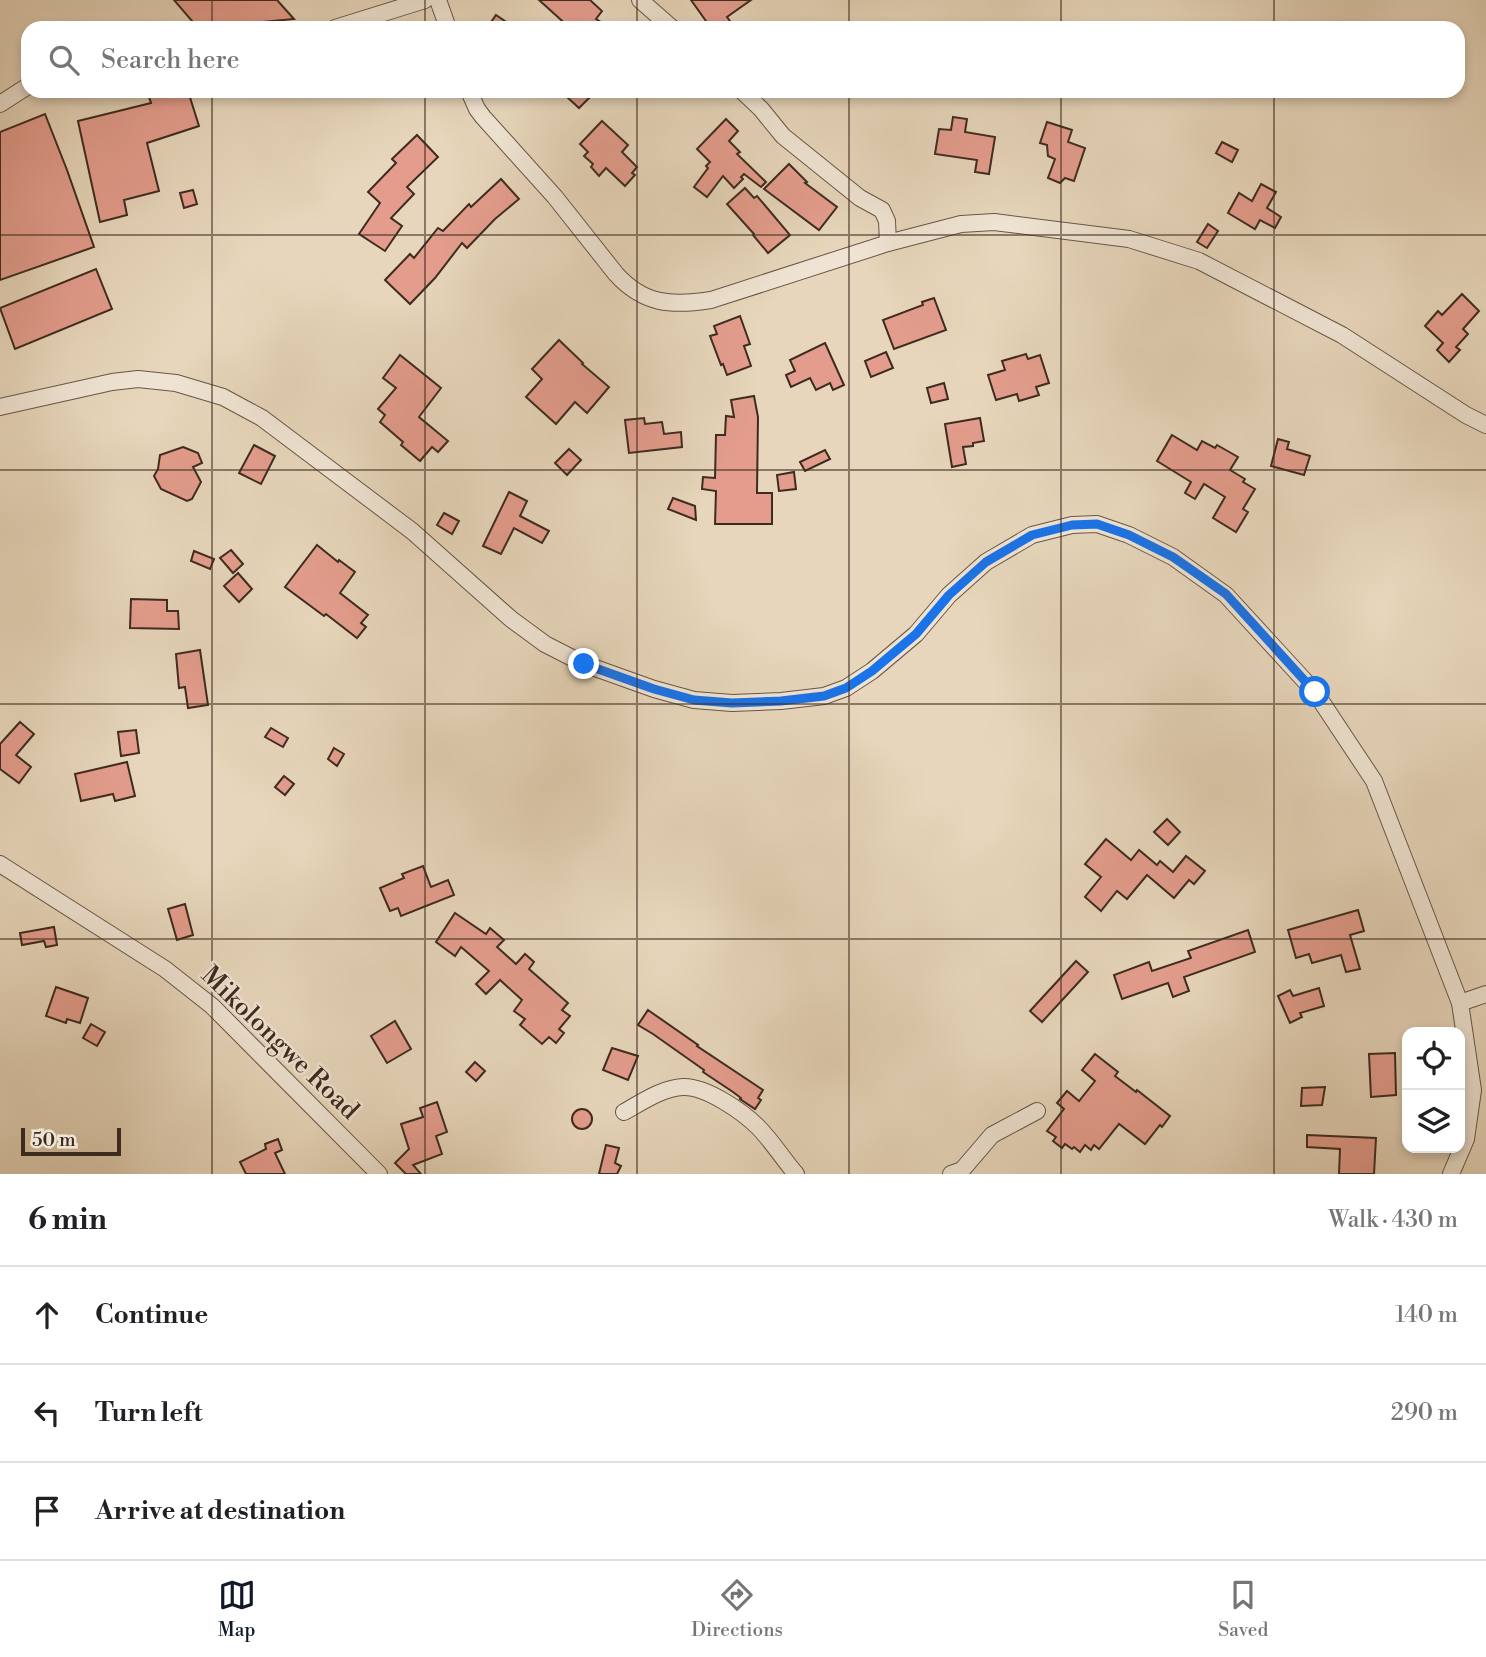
<!DOCTYPE html>
<html lang="en">
<head>
<meta charset="utf-8">
<style>
  body { margin:0; font-family:"Libre Bodoni",serif; background:#f2f2f2; color:#202124 }
  .controls { position:absolute; right:21px; bottom:21px; display:grid; overflow:hidden; border-radius:14px; box-shadow:0 4px 10px #0003 }
  .controls button { width:63px; height:63px; display:grid; place-items:center; padding:0; border:0; border-bottom:2px solid #e0e0e0; background:#fff; color:#202124; font:35px sans-serif }
  .scale { position:absolute; left:21px; bottom:18px; width:100px; box-sizing:border-box; padding-left:7px; border:4px solid #3e2b20; border-top:0; font-size:19px; line-height:24px; white-space:nowrap; color:#3e2b20; -webkit-text-stroke:5px #efe4d3; paint-order:stroke }
  .stop { position:absolute; width:21px; height:21px; margin:-16px; border:5px solid #1a73e8; border-radius:50%; background:#fff }
  .stop.end { background:#1a73e8; border-color:#fff; box-shadow:0 2px 7px #0008 }
  .list { margin:0; padding:0; list-style:none }
  h2 { display:flex; justify-content:space-between; align-items:center; height:91px; margin:0; padding:0 28px; font-size:30px }
  h2 small { font-size:23px; font-weight:400; color:#757577 }
  .list li { display:grid; grid-template-columns:46px 1fr auto; gap:21px; align-items:center; box-sizing:border-box; height:98px; padding:0 28px; border-top:2px solid #e0e0e0 }
  .list b { display:block; font-size:26px; white-space:nowrap }
  .list em { font-size:23px; font-style:normal; color:#757577 }
  .icon { flex:none; width:38px; height:38px; fill:none; stroke:currentColor; stroke-width:2; stroke-linecap:round; stroke-linejoin:round }
  .map { position:relative; flex:none; width:1486px; height:1174px; overflow:hidden }
  .search { position:absolute; background:#fff; box-shadow:0 4px 10px #0003; left:21px; right:21px; top:21px; height:77px; display:flex; align-items:center; gap:18px; box-sizing:border-box; padding:0 24px; border-radius:21px; color:#757577; font-size:26px }
  .sheet { height:385px; background:#fff }
  nav { display:flex; justify-content:space-around; align-items:center; box-sizing:border-box; height:98px; border-top:2px solid #e0e0e0; background:#fff; font-size:19px; color:#757577 }
  nav a { display:grid; justify-items:center; gap:4px }
  nav .on { color:#111827 }
  .map>svg:first-child { display:block }
  .building { fill:#e49d8d; stroke:#3e2b20; stroke-width:2 }
  .lines { fill:none; stroke-linecap:round; stroke-linejoin:round }
  .minor-casing { stroke:#685647; stroke-width:18 }
  .minor { stroke:#efe4d3; stroke-width:16 }
  .route { stroke:#1a73e8; stroke-width:9 }
  .grid { fill:none; stroke:#3e2b20; stroke-width:2; stroke-opacity:0.55 }
  .labels { text-anchor:middle; dominant-baseline:central; stroke-width:5; stroke-linejoin:round; paint-order:stroke }
  .street-label { font-size:26px; fill:#3e2b20; stroke:#efe4d3 }
</style>
</head>
<body>
<div class="map">
<svg width="1486" height="1174" viewBox="0 0 1486 1174">
  <rect width="100%" height="100%" fill="#e7d6bb"/>
  <filter id="stains"><feTurbulence type="fractalNoise" baseFrequency=".00286" numOctaves="4"/><feColorMatrix values="0 0 0 0 .2 0 0 0 0 .09 0 0 0 0 .02 0 0 0 .5 -.17"/></filter>
  <radialGradient id="worn" r=".72"><stop offset=".6" stop-color="#630" stop-opacity="0"/><stop offset="1" stop-color="#630" stop-opacity=".3"/></radialGradient>
  <g class="building">
    <path d="M174,0h103l17,19 -96,9z"/>
    <path d="M539,0h51l12,11 -6,8 15,9h-41z"/>
    <path d="M691,0h60l-24,17 3,4 -9,7h-10z"/>
    <path d="M496,15l19,13h-28z"/>
    <path d="M147,91h41l11,35 -52,17 12,48 -35,9 3,15 -27,7 -22,-101 73,-18z"/>
    <path d="M573,91h23l-17,17 -12,-11z"/>
    <path d="M45,114l22,56 27,77 -94,33v-148z"/>
    <path d="M953,117l14,2 -2,13 30,5 -6,37 -14,-2 2,-12 -42,-6 4,-25 12,1z"/>
    <path d="M726,119l12,12 -9,10 11,11 -3,2 29,28 -5,5 -17,-13 -3,3 2,2 -9,9 -11,-12 -16,21 -13,-10 14,-19 -2,-2 4,-4 -13,-13z"/>
    <path d="M602,121l26,24 -6,7 15,15 -5,6 3,2 -10,11 -19,-18 -7,8 -8,-9 2,-3 -9,-8 4,-4 -8,-8z"/>
    <path d="M1047,122l25,8 -4,12 17,6 -11,33 -9,-3 -5,5 -12,-5 7,-19 -7,-3 -1,-11 -7,-2z"/>
    <path d="M417,135l21,22 -31,30 7,7 -23,24 11,8 -17,25 -26,-17 21,-31 -12,-11 28,-29 -4,-4z"/>
    <path d="M1222,142l16,8 -6,12 -16,-9z"/>
    <path d="M789,164l18,18 -2,1 32,24 -18,23 -55,-41z"/>
    <path d="M501,179l18,20 -24,20 -28,29 -5,-5 -27,35 -25,26 -25,-24 25,-26 4,4 24,-30 5,3 26,-27 2,3z"/>
    <path d="M1261,184l15,8 -9,16 14,9 -6,11 -15,-8 -5,9 -27,-16 11,-20 13,8z"/>
    <path d="M745,188l9,10 3,-2 33,39 -22,18 -15,-18 1,-1 -27,-30z"/>
    <path d="M193,190l4,14 -13,4 -4,-15z"/>
    <path d="M1208,224l10,7 -11,17 -10,-6z"/>
    <path d="M96,269l16,40 -97,40 -15,-41z"/>
    <path d="M1462,294l17,17 -16,18 5,5 -12,13 4,3 -11,12 -12,-12 6,-7 -18,-17 13,-15 4,4z"/>
    <path d="M934,298l12,32 -52,19 -11,-29 40,-15 -1,-3z"/>
    <path d="M740,316l10,28 -6,2 7,20 -24,9 -4,-11 -2,1 -11,-29 7,-2 -3,-8z"/>
    <path d="M559,340l24,23 -1,1 27,23 -22,26 -12,-11 -19,22 -30,-27 16,-18 -10,-10z"/>
    <path d="M825,343l19,42 -11,5 -3,-7 -14,7 -6,-12 -19,9 -5,-12 9,-4 -5,-11z"/>
    <path d="M886,352l7,16 -22,9 -6,-16z"/>
    <path d="M1026,354l2,5 12,-4 9,28 -13,4 3,8 -20,6 -2,-7 -21,6 -8,-25 17,-5 -3,-9z"/>
    <path d="M400,355l41,33 -22,29 29,24 -10,11 -6,-5 -12,14 -19,-16 2,-3 -23,-20 5,-7 -7,-6 18,-21 -13,-10z"/>
    <path d="M944,383l4,16 -17,4 -4,-15z"/>
    <path d="M754,396l4,21 -1,76h15v31h-57l1,-33 -14,-2 1,-12 12,1 1,-43h9l1,-19 8,1 -3,-17z"/>
    <path d="M644,418l1,6 17,-2 2,12 17,-2 1,15 -53,6 -4,-33z"/>
    <path d="M980,418l4,23 -11,2v3l-10,1 3,17 -14,3 -7,-43z"/>
    <path d="M1172,435l25,15 5,-9 13,7 2,-3 21,12 -8,13 15,9 -2,3 12,7 -12,20 5,3 -12,20 -23,-14 12,-21 -21,-13 -9,15 -10,-6 6,-11 -34,-21z"/>
    <path d="M1278,439l11,3 -2,7 23,7 -6,19 -33,-9z"/>
    <path d="M254,445l21,11 -14,28 -22,-11z"/>
    <path d="M183,447l15,6 4,10 -9,4 8,15 -9,17 -5,2 -26,-12 -7,-13 4,-7 2,-14z"/>
    <path d="M569,449l12,11 -14,15 -12,-12z"/>
    <path d="M825,450l5,9 -25,12 -5,-9z"/>
    <path d="M794,472l2,17 -17,2 -2,-16z"/>
    <path d="M509,492l18,9 -7,15 29,15 -7,12 -28,-15 -13,26 -18,-8z"/>
    <path d="M673,498l22,8 1,14 -28,-11z"/>
    <path d="M444,513l15,8 -7,13 -15,-9z"/>
    <path d="M317,545l21,17 1,-2 16,12 -15,21 28,22 -7,8 5,4 -9,11 -31,-24 -2,2 -39,-29z"/>
    <path d="M231,550l12,14 -10,9 -13,-15z"/>
    <path d="M194,551l20,8 -4,10 -19,-8z"/>
    <path d="M238,573l14,16 -13,13 -15,-16z"/>
    <path d="M131,599l36,1v11h11l1,18 -49,-1z"/>
    <path d="M200,650l8,55 -20,3 -3,-21 -6,1 -3,-34z"/>
    <path d="M20,722l14,12 -18,21 15,12 -12,16 -19,-14v-25z"/>
    <path d="M271,728l17,10 -5,9 -18,-10z"/>
    <path d="M136,730l3,23 -18,3 -3,-24z"/>
    <path d="M334,748l10,6 -7,12 -9,-7z"/>
    <path d="M127,762l8,34 -20,5 -2,-7 -32,7 -6,-27z"/>
    <path d="M284,776l10,8 -9,11 -10,-8z"/>
    <path d="M1167,819l13,13 -12,13 -14,-13z"/>
    <path d="M1106,839l25,21 8,-10 18,15 3,-4 13,11 13,-16 19,15 -11,13 -5,-4 -15,18 -27,-23 -20,24 -10,-8 -16,20 -16,-14 16,-20 -16,-13z"/>
    <path d="M423,866l8,21 17,-7 6,15 -53,21 -3,-8 -8,3 -10,-23 24,-10 -2,-4z"/>
    <path d="M185,904l8,31 -16,5 -9,-31z"/>
    <path d="M1358,910l6,21 -14,4 10,34 -14,3 -5,-17 -29,8 -3,-9 -13,4 -8,-28z"/>
    <path d="M455,913l31,21 4,-6 14,12 -7,7 19,17 9,-10 9,8 -5,7 39,34 -6,7 8,6 -11,13 5,4 -8,10 -7,-6 -7,7 -22,-19 5,-6 -11,-8 8,-11 -22,-20 -14,14 -10,-10 13,-13 -28,-24 -6,9 -19,-14z"/>
    <path d="M54,927l3,18 -11,2 -2,-6 -22,4 -2,-12z"/>
    <path d="M1248,930l7,22 -71,25 5,14 -16,6 -5,-14 -46,16 -8,-24 35,-13 3,9 39,-13 -3,-7z"/>
    <path d="M1076,961l12,11 -46,50 -12,-11z"/>
    <path d="M56,987l32,11 -8,25 -13,-4 -1,4 -20,-7z"/>
    <path d="M1319,988l5,18 -24,7 2,4 -12,6 -12,-27 12,-6 3,6z"/>
    <path d="M648,1010l50,35 -1,1 66,44 -5,8 3,2 -6,9 -15,-10 1,-1 -8,-6 -30,-20 1,-2 -51,-36 -15,-9z"/>
    <path d="M395,1021l16,28 -24,14 -16,-27z"/>
    <path d="M91,1024l14,8 -8,14 -14,-8z"/>
    <path d="M612,1048l26,8 -10,24 -25,-10z"/>
    <path d="M1395,1053l1,42 -25,2 -2,-43z"/>
    <path d="M1095,1054l23,18 -3,4 21,16 1,-2 33,26 -8,11 -2,-2 -15,19 -26,-20 -20,25 -5,-4 -3,5 -6,-5 -5,7 -6,-5 -2,2 -7,-5 -3,4 -9,-7 3,-4 -9,-6 17,-22 -7,-6 10,-12 12,10 16,-20 -13,-11z"/>
    <path d="M475,1062l10,9 -9,10 -10,-9z"/>
    <path d="M1325,1087l-3,18 -21,1 1,-18z"/>
    <path d="M437,1102l10,30 -11,4 6,18 -29,11 8,9h-15l-11,-11 14,-14 -8,-25 22,-7 -3,-9z"/>
    <circle cx="582" cy="1119" r="10"/>
    <path d="M1307,1135l69,3 -2,36h-35l1,-25 -33,-2z"/>
    <path d="M278,1139l4,11 -7,3 10,21h-39l-6,-12 26,-13 -1,-5z"/>
    <path d="M606,1145l13,3 -4,15 6,3 -4,8h-18z"/>
  </g>
  <g class="lines">
    <defs>
      <g id="minor">
        <path d="M438,0l10,28"/>
        <path d="M640,0l32,28"/>
        <path d="M335,28l90,-28"/>
        <path d="M469,91l8,18 6,8 72,80 61,77c28,31 56,32 95,26l177,-57 73,-19 33,-2 135,17 70,22 143,74 124,80 20,10"/>
        <path d="M742,91l19,18 22,27 77,62 22,12 5,11 1,22"/>
        <path d="M0,104l28,-18"/>
        <path d="M0,407l112,-25 26,-3 38,4 47,14 39,21 150,113 99,88 34,25 39,20 70,25 40,11 38,3 49,-2 43,-5 22,-8 26,-17 44,-37 33,-39 37,-33 46,-27 40,-10 25,-1 32,11 44,22 53,38 89,97 59,89 86,222 13,87 -7,49 -15,35"/>
        <path d="M0,864l165,105 47,37 167,168"/>
        <path d="M1460,1003l26,-9"/>
        <path d="M624,1112c18,-10 38,-24 59,-25 23,-1 60,25 75,40 14,14 25,32 38,47"/>
        <path d="M951,1174l11,-4 30,-35 45,-24"/>
      </g>
    </defs>
    <use href="#minor" class="minor-casing"/>
    <use href="#minor" class="minor"/>
  </g>
  <g class="lines">
    <path class="route" d="M584,664l70,25 40,11 38,3 49,-2 43,-5 22,-8 26,-17 44,-37 33,-39 37,-33 46,-27 40,-10 25,-1 32,11 44,22 53,37 89,98"/>
  </g>
  <path class="grid" d="M212,0v28M425,0v28M637,0v28M849,0v28M1061,0v28M1274,0v28M212,91v1083M425,91v1083M637,91v1083M849,91v1083M1061,91v1083M1274,91v1083M0,235h1486M0,470h1486M0,704h1486M0,939h1486"/>
  <g class="labels">
    <g class="street-label">
      <text transform="translate(280 1043) rotate(44)">Mikolongwe Road</text>
    </g>
  </g>
  <rect width="100%" height="100%" filter="url(#stains)"/>
  <rect width="100%" height="100%" fill="url(#worn)"/>
</svg>
<div class="controls">
<button><svg class="icon" aria-label="locate" viewBox="0 0 24 24"><circle cx="12" cy="12" r="6"/><path d="M12 2v4M12 18v4M2 12h4M18 12h4"/></svg></button>
<button><svg class="icon" aria-label="layers" viewBox="0 0 24 24"><path d="M12 4l9 5-9 5-9-5zM3 14l9 5 9-5"/></svg></button>
</div>
<div class="scale">50 m</div>
<div class="stop" style="left:1315px;top:692px"></div>
<div class="stop end" style="left:584px;top:664px"></div>
<div class="search"><svg class="icon" aria-label="search" viewBox="0 0 24 24"><circle cx="10" cy="10" r="6"/><path d="M15 15l6 6"/></svg>Search here</div>
</div>
<section class="sheet">
<h2>6 min<small>Walk · 430 m</small></h2>
<ul class="list">
<li><svg class="icon" aria-label="ahead" viewBox="0 0 24 24"><path d="M12 20V5M6 11l6-6 6 6"/></svg><div><b>Continue</b></div><em>140 m</em></li>
<li><svg class="icon" aria-label="left" viewBox="0 0 24 24"><path d="M17 20v-9H6M10 6l-5 5 5 5"/></svg><div><b>Turn left</b></div><em>290 m</em></li>
<li><svg class="icon" aria-label="arrive" viewBox="0 0 24 24"><path d="M6 21V4h12l-3 4 3 4H6"/></svg><div><b>Arrive at destination</b></div></li>
</ul>
</section>
<nav>
<a class="on"><svg class="icon" aria-label="map" viewBox="0 0 24 24"><path d="M3 6l6-2 6 2 6-2v14l-6 2-6-2-6 2zM9 4v14M15 6v14"/></svg>Map</a>
<a><svg class="icon" aria-label="directions" viewBox="0 0 24 24"><path d="M12 3l9 9-9 9-9-9zM9 14v-3h6M13 9l2 2-2 2"/></svg>Directions</a>
<a><svg class="icon" aria-label="saved" viewBox="0 0 24 24"><path d="M7 4h10v16l-5-4-5 4z"/></svg>Saved</a>
</nav>
</body>
</html>
